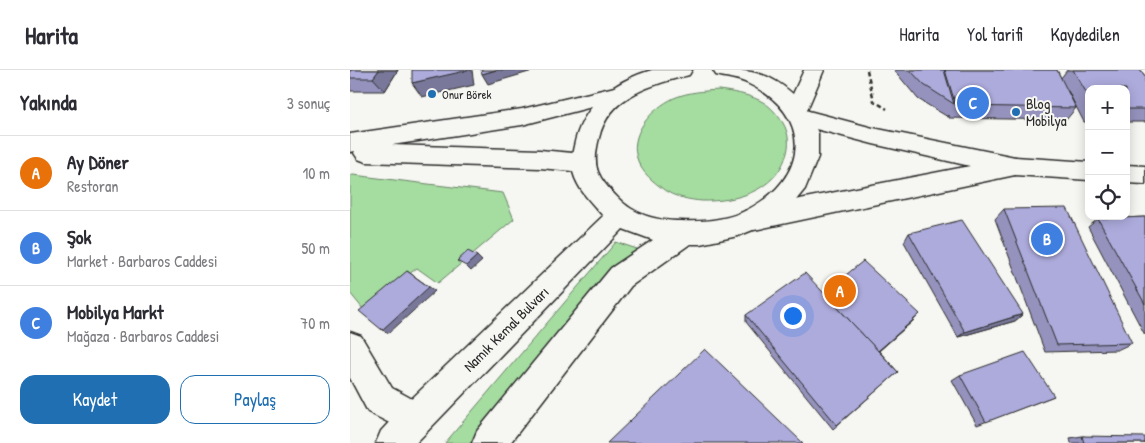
<!DOCTYPE html>
<html lang="tr">
<head>
<meta charset="utf-8">
<style>
  body { margin:0; font-family:"Patrick Hand",sans-serif; background:#f7f7f7; color:#2b2b33 }
  .controls { position:absolute; right:15px; top:15px; display:grid; overflow:hidden; border-radius:10px; box-shadow:0 2px 12px #0003 }
  .controls button { width:45px; height:45px; display:grid; place-items:center; padding:0; border:0; border-bottom:1px solid #e1e1e2; background:#fff; color:#2b2b33; font:25px sans-serif }
  .you { position:absolute; left:442px; top:245px; width:18px; height:18px; margin:-12px; border:4px solid #fff; border-radius:50%; background:#1a73e8; box-shadow:0 0 0 8px #1a73e833 }
  .badge { display:grid; place-items:center; width:32px; height:32px; border-radius:50%; background:#1f6fb2; color:#fff; font-size:16px; font-weight:700 }
  .pin { position:absolute; translate:-50% -50%; border:2px solid #fff; box-shadow:0 1px 5px #0006 }
  .list { margin:0; padding:0; list-style:none }
  h2 { display:flex; justify-content:space-between; align-items:center; height:65px; margin:0; padding:0 20px; font-size:21px }
  h2 small { font-size:16px; font-weight:400; color:#7c7c81 }
  .list li { display:grid; grid-template-columns:32px 1fr auto; gap:15px; align-items:center; box-sizing:border-box; height:75px; padding:0 20px; border-top:1px solid #e1e1e2 }
  .list b { display:block; font-size:19px; white-space:nowrap }
  .list p { margin:0; font-size:16px; white-space:nowrap; color:#7c7c81 }
  .list em { font-size:16px; font-style:normal; color:#7c7c81 }
  .actions { display:flex; gap:10px; padding:15px 20px }
  .actions a { flex:1; padding:11px 0; border:1px solid #1f6fb2; border-radius:15px; text-align:center; font-size:18px; color:#1f6fb2 }
  .actions .main { background:#1f6fb2; color:#fff }
  .icon { flex:none; width:28px; height:28px; fill:none; stroke:currentColor; stroke-width:2; stroke-linecap:round; stroke-linejoin:round }
  .map { position:relative; flex:none; width:795px; height:373px; overflow:hidden }
  header { display:flex; align-items:center; gap:30px; box-sizing:border-box; height:70px; padding:0 25px; background:#fff; border-bottom:1px solid #e1e1e2 }
  header strong { font-size:24px }
  nav { display:flex; gap:28px; margin-inline-start:auto; font-size:18px }
  main { display:flex }
  aside { flex:1; background:#fff }
  .map>svg:first-child { display:block }
  .green { fill:#a5dca0; stroke:#688466 }
  .lines { fill:none; stroke-linecap:round; stroke-linejoin:round }
  .minor-casing { stroke:#2b2b2b; stroke-width:3 }
  .tertiary-casing { stroke:#2b2b2b; stroke-width:3 }
  .secondary-casing { stroke:#2b2b2b; stroke-width:3 }
  .path { stroke:#2b2b2b; stroke-width:2.5; stroke-dasharray:4.5 3; stroke-linecap:butt }
  .minor { fill:#f6f6f2; fill-rule:evenodd }
  .tertiary { fill:#f6f6f2; fill-rule:evenodd }
  .secondary { fill:#f6f6f2; fill-rule:evenodd }
  .wall { fill:#9593bd; stroke:#2b2b2b }
  .shaded-wall { fill:#79789a; stroke:#2b2b2b }
  .building { fill:#adabdc; stroke:#2b2b2b }
  .poi-dot { fill:#1f6fb2; stroke:#f6f6f2; stroke-width:2 }
  .labels { text-anchor:middle; dominant-baseline:central; stroke-width:4; stroke-linejoin:round; paint-order:stroke }
  .far-poi-label { font-size:12px; fill:#2b2b2b; stroke:#f6f6f2; text-anchor:start }
  .poi-label { font-size:15px; fill:#2b2b2b; stroke:#f6f6f2; text-anchor:start }
  .street-label { font-size:15px; fill:#2b2b2b; stroke:#f6f6f2 }
</style>
</head>
<body>
<header>
<strong>Harita</strong>
<nav><a>Harita</a><a>Yol tarifi</a><a>Kaydedilen</a></nav>
</header>
<main>
<aside>
<h2>Yakında<small>3 sonuç</small></h2>
<ul class="list">
<li><span class="badge" style="background:#e8710a">A</span><div><b>Ay Döner</b><p>Restoran</p></div><em>10 m</em></li>
<li><span class="badge" style="background:#3f7fe0">B</span><div><b>Şok</b><p>Market · Barbaros Caddesi</p></div><em>50 m</em></li>
<li><span class="badge" style="background:#3f7fe0">C</span><div><b>Mobilya Markt</b><p>Mağaza · Barbaros Caddesi</p></div><em>70 m</em></li>
</ul>
<div class="actions"><a class="main">Kaydet</a><a>Paylaş</a></div>
</aside>
<div class="map">
<svg width="795" height="373" viewBox="0 0 795 373">
  <rect width="100%" height="100%" fill="#f6f6f2"/>
  <filter id="ink" filterUnits="userSpaceOnUse"><feTurbulence type="fractalNoise" baseFrequency=".02" numOctaves="2"/><feDisplacementMap in="SourceGraphic" scale="10" xChannelSelector="R" yChannelSelector="G"/><feConvolveMatrix kernelMatrix="1 2 1 2 8 2 1 2 1" color-interpolation-filters="sRGB"/></filter>
  <g filter="url(#ink)">
    <g class="green">
      <path d="M369,20c14,2 27,4 40,10 11,5 18,14 24,23 6,10 7,22 3,33 -11,35 -51,46 -84,45 -12,-1 -29,-4 -39,-12 -10,-8 -20,-15 -25,-28 -11,-26 14,-53 36,-63 14,-6 30,-7 45,-8z"/>
      <path d="M3,105l150,18 11,26 -76,64 -21,-15 -54,41 -13,-16v-117z"/>
      <path d="M266,172l21,7 -157,194h-35z"/>
    </g>
    <g class="lines">
      <defs>
        <g id="minor">
          <path d="M269,16l8,2 3,5 -3,5 -105,27 -130,20 148,5 43,4 9,3 3,6 -3,6 -9,3 -43,-4 -174,-6 -8,-3 -4,-6 1,-2 -5,1v-18l172,-25z"/>
          <path d="M451,39l72,19 142,29 9,2 3,7 -3,7 -9,2 -261,55 -9,-3 -4,-8 4,-8 9,-3 216,-42 -97,-22 -80,-21 -3,-6 3,-6z"/>
          <path d="M0,262l11,4 31,52 35,19 5,12 -5,12 -12,5 -47,-24 -18,-34z"/>
        </g>
        <g id="tertiary">
          <path d="M665,87l74,5v18l-74,-5 -9,-2 -3,-7 3,-7z"/>
          <path d="M776,95l19,1v18l-19,-1z"/>
        </g>
        <path id="secondary" d="M302,0h40l-3,5c-37,10 -80,20 -90,63 -8,31 -1,39 19,60 16,17 40,23 63,23 22,1 46,-1 66,-11 62,-32 67,-95 2,-126 -11,-6 -22,-6 -33,-9l-3,-5c35,0 53,0 80,24l11,-24h20l-17,40 11,23v24l-13,32 -17,21 -23,15 -27,11 -38,8h-10l-59,42 -121,157h-38l5,-12 134,-163 42,-28 -30,-11 -207,214h-40l5,-12 22,-24 200,-191c-12,-14 -25,-26 -30,-44 -3,-9 -1,-17 1,-26 8,-40 39,-65 78,-76z"/>
      </defs>
      <use href="#minor" class="minor-casing"/>
      <use href="#tertiary" class="tertiary-casing"/>
      <use href="#secondary" class="secondary-casing"/>
      <path class="path" d="M517,0l7,31 13,8"/>
      <use href="#minor" class="minor"/>
      <use href="#tertiary" class="tertiary"/>
      <use href="#secondary" class="secondary"/>
    </g>
    <g class="wall">
      <path d="M0,0h48l-13,21h-35z"/>
      <path d="M544,0h163l4,8 6,-8h73l5,7v45h-19v-33h-37v33h-5l-16,-31 8,17 -10,12 -117,-2v-3l-1,2 -30,-18z"/>
      <path d="M654,139l128,134 -15,7 -72,2 -50,-133z"/>
      <path d="M795,147v118l-57,-108 10,-8z"/>
      <path d="M559,163l114,81 -8,7 -57,16 -54,-95z"/>
      <path d="M570,244l-6,6 -35,31 19,21 -65,57 -87,-107v-7z"/>
      <path d="M610,305l94,21 -77,29 -25,-45z"/>
      <path d="M732,366l63,7h-74l-1,-5z"/>
    </g>
    <g class="shaded-wall">
      <path d="M29,0h19l-13,21 -12,-13z"/>
      <path d="M115,0h7l2,15 -52,12 -10,-14z"/>
      <path d="M146,0h40l-48,14 -6,-10z"/>
      <path d="M127,186l5,5 -11,10 -5,-5z"/>
      <path d="M57,201l28,20 -46,42 -7,-3z"/>
      <path d="M570,244l-6,6 -41,36 5,-5z"/>
      <path d="M673,244l-8,7 -57,16 7,-5z"/>
    </g>
    <g class="building">
      <path d="M0,0h29l-6,8h-23z"/>
      <path d="M62,0h53v1l-53,12z"/>
      <path d="M131,0h15l-14,4z"/>
      <path d="M560,0h34l10,34 -30,-19z"/>
      <path d="M595,0h112l19,38 -120,-2z"/>
      <path d="M723,0h67l5,7v32h-19v-20h-37v8z"/>
      <path d="M717,138l65,135 -75,2 -53,-136z"/>
      <path d="M795,147v87l-47,-85z"/>
      <path d="M612,150l61,94 -58,18 -56,-99z"/>
      <path d="M118,181l9,5 -11,10 -9,-5z"/>
      <path d="M513,191l57,53 -42,37 -54,-58z"/>
      <path d="M57,201l22,16 -47,43 -23,-19z"/>
      <path d="M455,203l93,99 -61,53 -91,-110z"/>
      <path d="M355,279l98,94h-196z"/>
      <path d="M675,282l29,44 -68,26 -26,-47z"/>
      <path d="M732,366l63,1v6h-61z"/>
    </g>
  </g>
  <g class="poi-dot">
    <circle cx="82" cy="24" r="5"/>
    <circle cx="666" cy="42" r="5"/>
  </g>
  <g class="labels">
    <g class="far-poi-label">
      <text x="92" y="24">Onur Börek</text>
    </g>
    <g class="poi-label">
      <text x="676" y="33">Blog<tspan x="676" dy="17">Mobilya</tspan></text>
    </g>
    <g class="street-label">
      <text transform="translate(156 259) rotate(-45)">Namık Kemal Bulvarı</text>
    </g>
  </g>
</svg>
<div class="controls">
<button>+</button>
<button>−</button>
<button><svg class="icon" aria-label="locate" viewBox="0 0 24 24"><circle cx="12" cy="12" r="6"/><path d="M12 2v4M12 18v4M2 12h4M18 12h4"/></svg></button>
</div>
<div class="you"></div>
<div class="pin badge" style="left:490px;top:221px;background:#e8710a">A</div>
<div class="pin badge" style="left:697px;top:169px;background:#3f7fe0">B</div>
<div class="pin badge" style="left:623px;top:33px;background:#3f7fe0">C</div>
</div>
</main>
</body>
</html>
